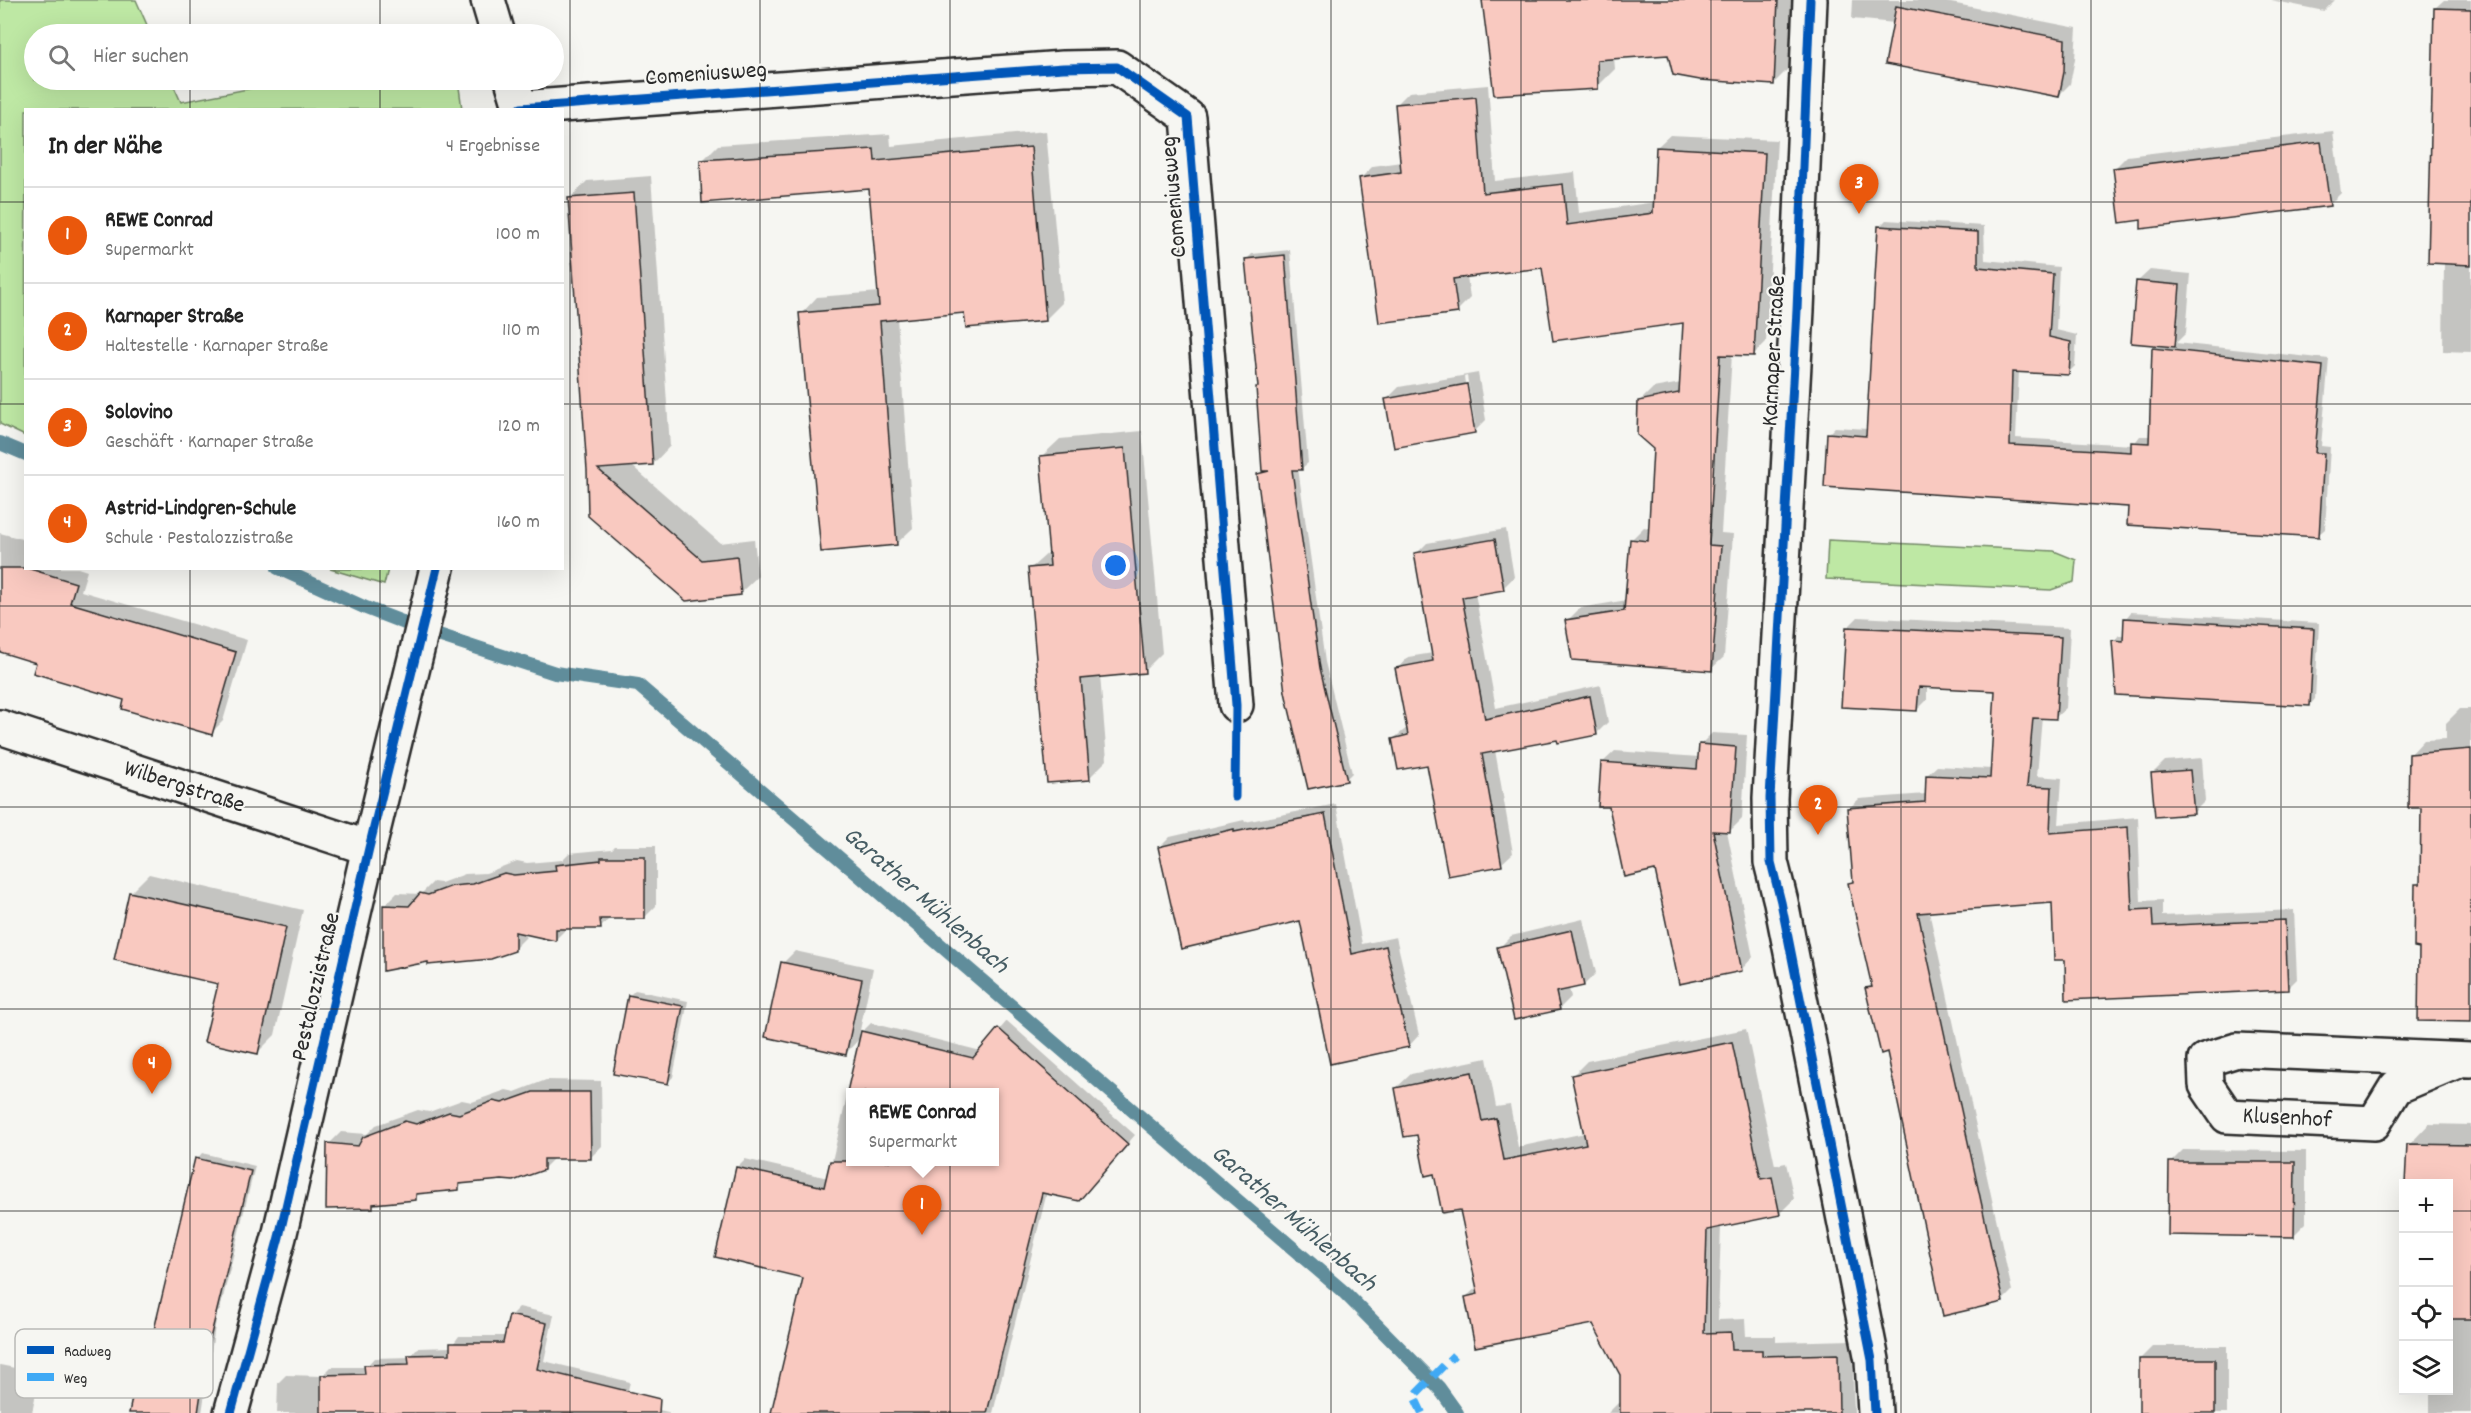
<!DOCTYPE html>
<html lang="de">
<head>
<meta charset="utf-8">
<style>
  body { margin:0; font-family:Dekko,sans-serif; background:#f2f2f2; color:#222 }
  .controls { position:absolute; right:18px; bottom:18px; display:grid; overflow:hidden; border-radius:0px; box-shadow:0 6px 24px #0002 }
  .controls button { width:54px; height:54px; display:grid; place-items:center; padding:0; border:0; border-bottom:2px solid #e0e0e0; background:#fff; color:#222; font:30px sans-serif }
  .you { position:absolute; left:1116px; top:566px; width:21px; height:21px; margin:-15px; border:4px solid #fff; border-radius:50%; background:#1a73e8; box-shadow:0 0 0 9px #1a73e833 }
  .badge { display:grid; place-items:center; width:39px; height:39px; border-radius:50%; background:#ea580c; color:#fff; font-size:20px; font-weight:700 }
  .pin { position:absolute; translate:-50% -50px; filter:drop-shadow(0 2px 3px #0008) }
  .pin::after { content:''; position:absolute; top:32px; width:21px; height:18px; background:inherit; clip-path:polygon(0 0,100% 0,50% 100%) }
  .popup { position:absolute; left:846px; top:1088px; width:153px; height:78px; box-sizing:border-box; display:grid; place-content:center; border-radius:0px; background:#fff; filter:drop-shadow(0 2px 4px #0005); font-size:20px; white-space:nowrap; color:#767676 }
  .popup b { font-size:22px; color:#222 }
  .popup::after { content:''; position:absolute; left:50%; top:100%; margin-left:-12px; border:12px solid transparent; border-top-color:#fff }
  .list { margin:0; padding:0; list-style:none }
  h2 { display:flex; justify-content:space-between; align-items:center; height:78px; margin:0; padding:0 24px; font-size:26px }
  h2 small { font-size:20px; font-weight:400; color:#767676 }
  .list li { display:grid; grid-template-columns:39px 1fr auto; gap:18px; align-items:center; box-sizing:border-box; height:96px; padding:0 24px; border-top:2px solid #e0e0e0 }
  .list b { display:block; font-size:22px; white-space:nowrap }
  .list p { margin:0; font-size:20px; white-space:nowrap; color:#767676 }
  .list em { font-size:20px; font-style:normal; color:#767676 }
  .icon { flex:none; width:33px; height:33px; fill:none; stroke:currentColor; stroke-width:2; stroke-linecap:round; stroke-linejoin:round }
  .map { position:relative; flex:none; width:2471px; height:1413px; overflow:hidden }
  .search { position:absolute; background:#fff; box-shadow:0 6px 24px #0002; left:24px; top:24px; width:540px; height:66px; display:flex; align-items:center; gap:15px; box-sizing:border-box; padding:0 21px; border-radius:33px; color:#767676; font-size:22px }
  .panel { position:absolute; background:#fff; box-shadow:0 6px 24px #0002; left:24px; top:108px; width:540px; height:462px; border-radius:0px }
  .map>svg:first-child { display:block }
  .green { fill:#bee8a4; stroke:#748a68; stroke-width:1.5 }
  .shadow { fill:#0003; fill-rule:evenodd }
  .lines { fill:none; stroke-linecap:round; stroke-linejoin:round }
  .stream { stroke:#608d9b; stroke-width:14 }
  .building { fill:#f9c9c0; stroke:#2b2b2b; stroke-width:1.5 }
  .minor-casing { stroke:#2b2b2b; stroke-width:38 }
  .minor { stroke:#f6f6f2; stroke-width:33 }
  .quiet { stroke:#3fa9f5; stroke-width:8; stroke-dasharray:15 8; stroke-linecap:butt }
  .cycleway-casing { stroke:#f6f6f2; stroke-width:13 }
  .cycleway { stroke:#0057b8; stroke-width:9 }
  .grid { fill:none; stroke:#2b2b2b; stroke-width:1.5; stroke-opacity:0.55 }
  .labels { text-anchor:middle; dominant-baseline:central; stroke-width:4.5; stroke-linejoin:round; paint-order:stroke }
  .street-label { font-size:24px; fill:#2b2b2b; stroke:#f6f6f2 }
  .water-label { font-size:26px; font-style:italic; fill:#465c63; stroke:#f6f6f2 }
  .key { fill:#f6f6f2; stroke:#b9b9b6; stroke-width:1.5 }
  .key-label { font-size:16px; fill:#2b2b2b }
</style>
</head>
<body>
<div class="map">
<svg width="2471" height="1413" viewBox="0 0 2471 1413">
  <rect width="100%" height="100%" fill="#f6f6f2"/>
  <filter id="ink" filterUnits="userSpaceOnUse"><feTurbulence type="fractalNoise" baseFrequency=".0167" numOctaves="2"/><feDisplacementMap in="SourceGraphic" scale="12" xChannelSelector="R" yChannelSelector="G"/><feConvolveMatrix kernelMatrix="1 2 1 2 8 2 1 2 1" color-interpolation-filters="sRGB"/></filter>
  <g filter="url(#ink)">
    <g class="green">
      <path d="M0,0h136l15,34h-117v46h137l10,22 113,-22h164l4,29 -436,1 -1,326 -25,-12z"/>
      <path d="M1828,540l226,11 22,9 -2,22 -23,8 -225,-11z"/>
      <path d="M330,569h58l-4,16z"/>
    </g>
    <g class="shadow">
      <path d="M1484,0h310l-3,66 -18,18 -104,-30 -55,3 1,12 -18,18z"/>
      <path d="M1853,0h83l141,28 -2,31 -5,25 -12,12 -163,-73 -43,-4z"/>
      <path d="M2271,0h64l-11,11z"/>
      <path d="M2444,0h27v352l-28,-1 1,-89 -9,-254z"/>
      <path d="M1488,85l7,96 80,-9 4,41 76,-11 2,-55 13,-12 107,5 -11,202 -13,13 -21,-1 -11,179 12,1 -9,123 -13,12 -144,-48 13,-13 47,-8 4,-60 13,-13 6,1 4,-80 -14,-47 13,-13 28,-5 3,-62 -141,-54 -76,9 3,22 -13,13 -96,-133 12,-12 28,-4 -4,-58 12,-12z"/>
      <path d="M1046,131l16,172 -16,16 -80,-8 -69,7 16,210 -17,16 -95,-230 16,-17 62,-5 -9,-105 -168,-26 16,-16 172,-11 1,12z"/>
      <path d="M2333,131l8,62 -12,12 -186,13 -28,-50 12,-12z"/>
      <path d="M651,176l19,270 -17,18 -22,1 89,78 34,-4 4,37 -18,17 -152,-123 -19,-271 18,-18z"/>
      <path d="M1886,220l98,6 1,34 74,7 -3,63 21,5 -2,31 -7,7 -49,-2 -3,67 117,7 7,-9h11l2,-88 5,-4 -21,-62 13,-12 41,4 -5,59 -10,10 153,16 -8,87 9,1 -5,82 -7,6 -189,-30 -301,-71 7,-7 33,2 11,-202z"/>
      <path d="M1290,250l18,213 -6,5h-4l27,194 27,111 -6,6 -87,-305 5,-4 -7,-83 2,-1 -13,-126 6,-6z"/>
      <path d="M1478,373l8,47 -12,12 -87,-33 12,-12zM1467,376l8,48h-3l-8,-47z"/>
      <path d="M1142,431l20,222 -18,18 -44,4 7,85 -18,18 -59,-209 20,-18 -8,-95 18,-17z"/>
      <path d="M1506,529l8,48 -11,11 -28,5 21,115 105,-23 7,37 -11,11 -38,9 -1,-4 -63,12 18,103 -12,11 -73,-101 -35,-24 15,-12 -11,-58 11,-12 25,-4 -17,-99 11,-11z"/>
      <path d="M0,533l26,7v28h52l9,3 -6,20 166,49 -24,81 -12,12 -173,-71 -38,-11z"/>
      <path d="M2131,612l188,11 -4,76 -5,6 -196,-64 5,-6h6l1,-17z"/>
      <path d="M1858,617l212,11 -4,80 -10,9h-14l-5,59 25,2 -3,46 79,-7 3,84 21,-1v16l132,-6 3,69 -10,10 -221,-31 -12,-57 -125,10 83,380 -10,10 -114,-250 -21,-62 6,-6 -23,-100 4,-4 -5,-71 10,-9 67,-5 1,-19 10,-9 55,3 4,-79 -69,-4v14l-10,10 -69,-83z"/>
      <path d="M2460,709h11v311l-50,-74 -5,-61 5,-5 2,-73 -13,-52 14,-15 22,-1v-16z"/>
      <path d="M1712,733l35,2 -5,84 -12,12h-3l26,126 -12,13 -85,-101 -54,-106 13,-12 84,6 1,-12z"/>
      <path d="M2202,758l3,43 -12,12 -40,-40 12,-12z"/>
      <path d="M1336,804l26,140 34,-7 23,98 -10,11 -108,-126 -141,-73 10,-10 74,-17 1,2z"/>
      <path d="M615,846h41v60l-12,12h-34l-10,10h-33l-11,11 -30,-6v4l-12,12 -129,-44 12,-12 24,1 12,-12 8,1 24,-9 21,-1 31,-12 10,2 35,-3 7,-7 43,-4z"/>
      <path d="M149,874l154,36 -28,125 -18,18 -38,-70 -103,-24 15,-67z"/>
      <path d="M1583,919l13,54 -12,12 -15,3 2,9 -12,12 -60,-61 12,-12z"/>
      <path d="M795,951l78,17 -14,67 12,-12 110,28 26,-30 128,114 -48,56 -40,1 -54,221h-220l32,-136 -68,-110 8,-8 83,19 33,-141 -15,16 -63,-90zM850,1092h144v70h-144z"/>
      <path d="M635,990l53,11 -15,76 -6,6 -38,-87z"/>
      <path d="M1746,1029l29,136 11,-2 8,36 -15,15 -58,12 -3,94 27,-1 1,17h30v6l76,-2 2,73h-246l10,-10h18l-43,-81 -127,-25 12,-11 -17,-78 -26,-36 -39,-84 15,-14 76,-16 9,49 14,-2 8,42 67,-14 -12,-58 14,-14z"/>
      <path d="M546,1080l55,1 1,65 -12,12 -35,-1 -12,12 -41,9 -37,4 -7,6 -36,4 -7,6 -39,4 -4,4 -43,-62 12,-12 26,2 9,-9 42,-15 11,2 33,-12 10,2 34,-12 9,2z"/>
      <path d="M2429,1124l42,1v288h-41v-21h-19l37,-2v-206l-39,-39z"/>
      <path d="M2183,1150l123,1v72l-12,12 -123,-73z"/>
      <path d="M202,1153l53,13 -35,144 -3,3 -15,100h-72l12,-59 6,-6 2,1 47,-190z"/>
      <path d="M519,1307l35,8 -10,46 86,21 -5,20 47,11h-395l1,-30 8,-8 36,1 9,-9h35l8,-9 36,-1 8,-9 33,-1 8,-11h47l5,-21z"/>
      <path d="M2153,1346h74v67h-86l-1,-54z"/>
      <path d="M0,1365l40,8 -8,40h-32z"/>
    </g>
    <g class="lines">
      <g class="stream">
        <path d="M0,443l26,11"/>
        <path d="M278,568l88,40 57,22 132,43 83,12 707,608 94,95 18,25"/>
      </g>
    </g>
    <g class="building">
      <path d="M1482,0h296l-4,85 -74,-5 -27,-5 -5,-20 -71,5 1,29 -104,6z"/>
      <path d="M1896,6l169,33 -1,33 -5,25 -174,-33z"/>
      <path d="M2434,8l37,1v256l-43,-2z"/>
      <path d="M1476,97l7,96 80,-9 4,41 86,-12 3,-66 109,6 -11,203 -34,-1 -11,190 12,1 -9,125 -140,-11 -7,-40 59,-9 6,-72 18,2 5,-92 -16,-14 1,-34 41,-8 4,-70 -130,18 -11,-73 -89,11 5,34 -79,10 -20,-145 42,-6 -6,-68z"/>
      <path d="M2321,142l9,64 -189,23v-9l-21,3 -7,-55z"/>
      <path d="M1031,147l15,174 -80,7 -2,-15 -84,8 17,224 -76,7 -22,-239 80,-7 -10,-117 -167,14 -2,-43 174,-11 1,12z"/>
      <path d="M634,193l19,272 -55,4 104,91 35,-4 4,39 -55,6 -98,-85 -1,-46 -19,-272z"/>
      <path d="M1878,226l100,6v35l75,7 -4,63 22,5 -2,33 -57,-3 -2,73 121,7v-10l18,1 3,-95 171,18 -8,87h9l-5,84 -192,-12 1,-18 -304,-20 3,-54 39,3z"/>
      <path d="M1285,255l17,215h-10l28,198 27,113 -39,8 -23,-97 -28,-218 12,-3h-7l-6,-84h2l-13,-128z"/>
      <path d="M2136,281l44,4 -5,62 -44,-4z"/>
      <path d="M1467,384l8,49 -81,15 -9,-49z"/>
      <path d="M1125,448l20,225 -64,6 9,101 -43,3 -19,-215 22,-2 -10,-110z"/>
      <path d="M1495,539l9,51 -42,7 23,122 105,-23 7,39 -39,8 -1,-3 -75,14 20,112 -54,10 -21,-111 -29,5 -6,-31 16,-4 -13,-67 38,-7 -19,-108z"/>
      <path d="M0,568h27l49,15 -6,20 166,49 -24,83 -90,-26 2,-9 -91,-27 3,-10 -36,-11z"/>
      <path d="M2124,618l190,11 -4,77 -194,-11 -4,-55 11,1z"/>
      <path d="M1846,627l215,10 -5,82 -23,-1 -6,68 25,1 -2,46 78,-6 4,83 20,-1 1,17 132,-6 3,70 -222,10 -1,-40h-11l-2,-57 -134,10 85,389 -60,14 -56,-264 -6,2 -16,-66 7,-1 -24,-104 5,-1 -6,-74 78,-6 1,-27 64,3 5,-87 -76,-4 -2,24 -76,-4z"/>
      <path d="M1699,744l37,3 -6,85 -17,-1 29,140 -63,13 -24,-114 -31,7 -15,-70h-11l3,-45 96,7z"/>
      <path d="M2471,749v273l-53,-1 1,-73 -5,-1 1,-63h5l1,-76h-13l1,-54z"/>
      <path d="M2190,770l4,44 -39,3 -4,-44z"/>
      <path d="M1325,814l27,140 34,-8 23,101 -79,17 -30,-143 -119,28 -23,-102 76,-18v3z"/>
      <path d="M601,857h44v62h-45l1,10h-45v12l-41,-9v19l-24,8 -63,6v-3l-45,9v-66l26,1 11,-13 8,2 24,-9 21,-2 31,-11 10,2 42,-4 -1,-6 46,-5z"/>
      <path d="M129,892l157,35 -28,127 -54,-12 14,-58 -104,-24z"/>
      <path d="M1572,930l12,56 -28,6 4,18 -46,10 -17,-73z"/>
      <path d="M781,962l81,17 -16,76 -81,-18z"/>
      <path d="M628,995l55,11 -15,78 -55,-10z"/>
      <path d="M998,1028l130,116 -49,57 -37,-8 -55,220h-216l32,-135 -88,-21 21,-90 88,20 6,-26h164v-69h-147l14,-61 112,27z"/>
      <path d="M1732,1042l29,137 11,-2 8,38 -73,15 -3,103 27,-1 1,18h30v6l76,-2 1,59h-219v-38l-27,-51 -118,23 -10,-50 13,-3 -18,-84 -18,3 -8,-39 -9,2 -8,-41 -13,2 -9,-49 77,-16 10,49 14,-3 8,42 82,-16 -15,-69z"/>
      <path d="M533,1092h57l1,67h-47v11l-31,11 -11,-1 -43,4v6l-43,4v6l-43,4v4l-47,1 1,-66 31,3 5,-9 42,-16 11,3 33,-12 10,2 34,-13 9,2z"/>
      <path d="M2407,1144l64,1v174h-23v-135h-43z"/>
      <path d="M195,1158l56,13 -43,176 -10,66h-69l12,-60 7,2z"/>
      <path d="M2169,1162h126l-1,75 -126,-2z"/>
      <path d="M509,1315l38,8 -10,46 123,30 -1,14h-338v-38l44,-1 -1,-9 45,-1 -1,-9 42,-1v-11h53z"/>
      <rect x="2139" y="1359" width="76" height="54"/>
    </g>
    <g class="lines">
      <defs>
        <g id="minor">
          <path d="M488,0l10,34"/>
          <path d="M1810,0l-13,310 -27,488 1,64 10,40 91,458 3,53"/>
          <path d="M512,80l9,30"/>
          <path d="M521,108l542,-40 54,-1 71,50 48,588"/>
          <path d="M0,727l369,121"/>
          <path d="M2460,1060l-64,27 -22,36 -147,-7 -21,-31 -1,-25 32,-10 234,10"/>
          <path d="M231,1413l48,-176 90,-389 68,-280"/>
        </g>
      </defs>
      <use href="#minor" class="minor-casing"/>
      <use href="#minor" class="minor"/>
      <path class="quiet" d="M1422,1413l-8,-17 40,-41"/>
      <defs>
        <g id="cycleway">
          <path d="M1810,0l-13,310 -27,488 1,64 10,40 91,458 3,53"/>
          <path d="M521,108l542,-40 54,-1 71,50 48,588 -1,92"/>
          <path d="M231,1413l48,-176 90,-389 68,-280"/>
        </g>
      </defs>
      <use href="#cycleway" class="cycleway-casing"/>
      <use href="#cycleway" class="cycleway"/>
    </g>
  </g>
  <path class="grid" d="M190,0v34M380,0v34M570,0v1413M760,0v1413M950,0v1413M1140,0v1413M1331,0v1413M1521,0v1413M1711,0v1413M1901,0v1413M2091,0v1413M2281,0v1413M190,80v30M380,80v30M0,202h26M562,202h1909M0,404h26M562,404h1909M190,568v845M380,568v845M0,606h2471M0,807h2471M0,1009h2471M0,1211h2404M2448,1211h23"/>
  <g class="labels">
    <g class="street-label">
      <text transform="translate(706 75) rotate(-4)">Comeniusweg</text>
      <text transform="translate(1175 197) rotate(-95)">Comeniusweg</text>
      <text transform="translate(1775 351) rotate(-87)">Karnaper Straße</text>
      <text transform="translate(184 788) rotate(18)">Wilbergstraße</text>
      <text transform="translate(317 987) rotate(-77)">Pestalozzistraße</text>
      <text transform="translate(2287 1119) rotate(3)">Klusenhof</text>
    </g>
    <g class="water-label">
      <text transform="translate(925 901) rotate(41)">Garather Mühlenbach</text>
      <text transform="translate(1293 1219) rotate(41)">Garather Mühlenbach</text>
    </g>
  </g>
  <rect x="15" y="1329" width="198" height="69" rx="9" class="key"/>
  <rect x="27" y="1346" width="27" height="8" fill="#0057b8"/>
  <rect x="27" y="1373" width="27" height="8" fill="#3fa9f5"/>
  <g class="key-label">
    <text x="64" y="1356">Radweg</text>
    <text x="64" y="1383">Weg</text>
  </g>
</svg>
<div class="controls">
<button>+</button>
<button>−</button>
<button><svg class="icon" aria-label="locate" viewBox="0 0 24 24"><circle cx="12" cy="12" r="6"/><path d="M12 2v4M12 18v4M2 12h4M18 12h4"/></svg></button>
<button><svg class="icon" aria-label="layers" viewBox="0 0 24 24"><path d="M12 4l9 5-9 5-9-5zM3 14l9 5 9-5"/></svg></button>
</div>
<div class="you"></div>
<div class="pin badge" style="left:922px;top:1235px">1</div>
<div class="popup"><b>REWE Conrad</b>Supermarkt</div>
<div class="pin badge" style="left:1818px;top:835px">2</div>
<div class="pin badge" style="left:1859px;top:214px">3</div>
<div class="pin badge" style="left:152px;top:1094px">4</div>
<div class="search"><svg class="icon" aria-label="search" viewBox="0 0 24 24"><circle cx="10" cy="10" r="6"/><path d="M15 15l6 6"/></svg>Hier suchen</div>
<section class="panel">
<h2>In der Nähe<small>4 Ergebnisse</small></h2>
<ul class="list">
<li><span class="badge">1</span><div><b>REWE Conrad</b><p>Supermarkt</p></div><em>100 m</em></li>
<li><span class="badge">2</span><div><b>Karnaper Straße</b><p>Haltestelle · Karnaper Straße</p></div><em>110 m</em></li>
<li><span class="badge">3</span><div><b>Solovino</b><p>Geschäft · Karnaper Straße</p></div><em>120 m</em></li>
<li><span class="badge">4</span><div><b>Astrid-Lindgren-Schule</b><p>Schule · Pestalozzistraße</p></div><em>160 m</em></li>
</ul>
</section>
</div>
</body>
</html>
